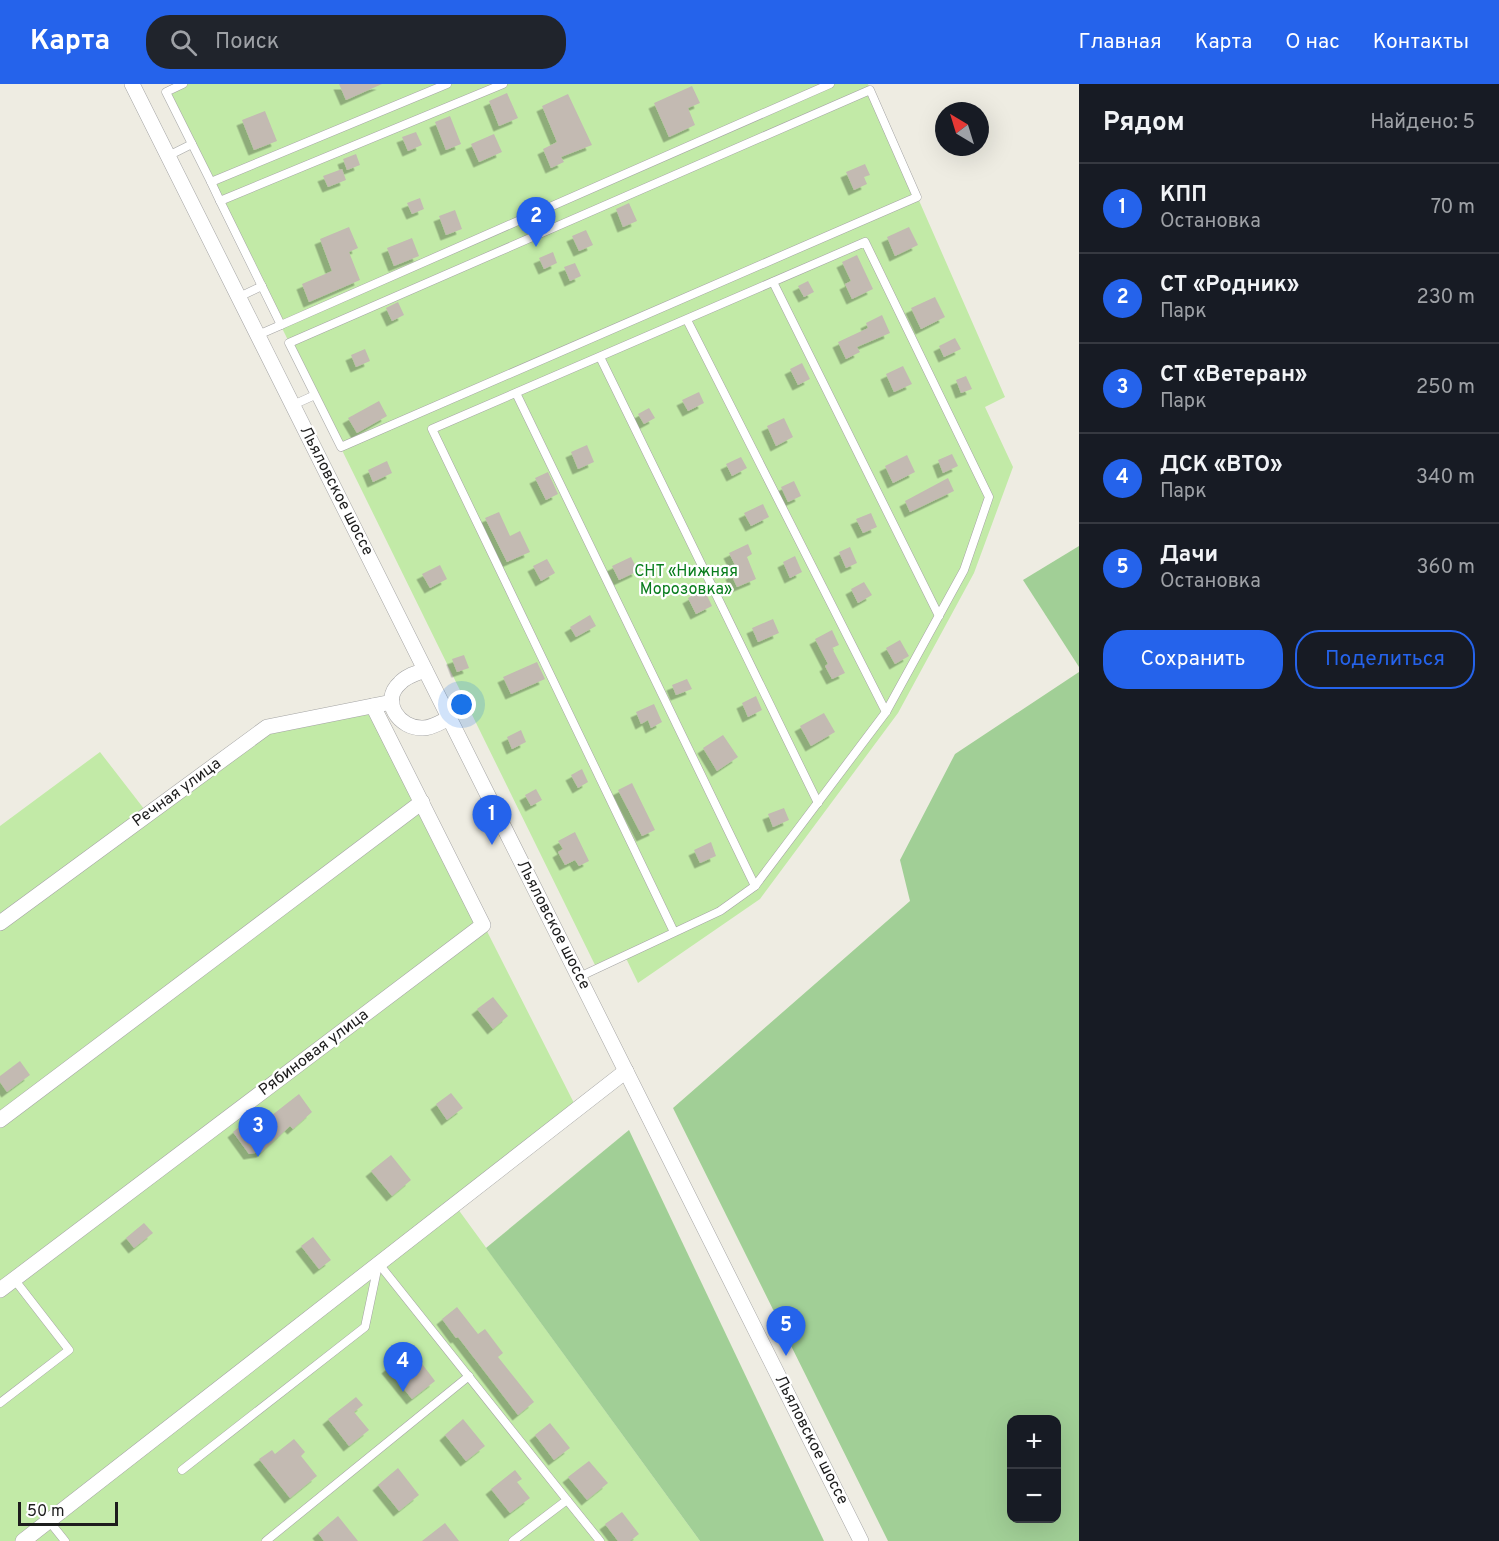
<!DOCTYPE html>
<html lang="ru">
<head>
<meta charset="utf-8">
<style>
  body { margin:0; font-family:Overpass,sans-serif; background:#20242c; color:#f1f3f6 }
  .controls { position:absolute; right:18px; bottom:18px; display:grid; overflow:hidden; border-radius:12px; box-shadow:0 6px 24px #0002 }
  .controls button { width:54px; height:54px; display:grid; place-items:center; padding:0; border:0; border-bottom:2px solid #363941; background:#171b24; color:#f1f3f6; font:30px sans-serif }
  .compass { position:absolute; left:935px; top:18px; width:54px; height:54px; border-radius:50%; background:#171b24; box-shadow:0 6px 24px #0002; rotate:322deg }
  .scale { position:absolute; left:18px; bottom:15px; width:100px; box-sizing:border-box; padding-left:6px; border:3px solid #1d1d1d; border-top:0; font-size:16px; line-height:21px; white-space:nowrap; color:#1d1d1d; -webkit-text-stroke:4px #fff; paint-order:stroke }
  .you { position:absolute; left:462px; top:621px; width:21px; height:21px; margin:-15px; border:4px solid #fff; border-radius:50%; background:#1a73e8; box-shadow:0 0 0 9px #1a73e833 }
  .badge { display:grid; place-items:center; width:39px; height:39px; border-radius:50%; background:#2563eb; color:#fff; font-size:20px; font-weight:700 }
  .pin { position:absolute; translate:-50% -50px; filter:drop-shadow(0 2px 3px #0008) }
  .pin::after { content:''; position:absolute; top:32px; width:21px; height:18px; background:inherit; clip-path:polygon(0 0,100% 0,50% 100%) }
  .list { margin:0; padding:0; list-style:none }
  h2 { display:flex; justify-content:space-between; align-items:center; height:78px; margin:0; padding:0 24px; font-size:26px }
  h2 small { font-size:20px; font-weight:400; color:#9ea1a6 }
  .list li { display:grid; grid-template-columns:39px 1fr auto; gap:18px; align-items:center; box-sizing:border-box; height:90px; padding:0 24px; border-top:2px solid #363941 }
  .list b { display:block; font-size:22px; white-space:nowrap }
  .list p { margin:0; font-size:20px; white-space:nowrap; color:#9ea1a6 }
  .list em { font-size:20px; font-style:normal; color:#9ea1a6 }
  .actions { display:flex; gap:12px; padding:18px 24px }
  .actions a { flex:1; padding:14px 0; border:2px solid #2563eb; border-radius:24px; text-align:center; font-size:21px; color:#2563eb }
  .actions .main { background:#2563eb; color:#fff }
  .icon { flex:none; width:33px; height:33px; fill:none; stroke:currentColor; stroke-width:2; stroke-linecap:round; stroke-linejoin:round }
  .map { position:relative; flex:none; width:1079px; height:1457px; overflow:hidden }
  header { display:flex; align-items:center; gap:36px; box-sizing:border-box; height:84px; padding:0 30px; background:#2563eb; color:#fff }
  header strong { font-size:28px }
  nav { display:flex; gap:33px; margin-inline-start:auto; font-size:21px }
  .search { width:420px; height:54px; background:#20242c; display:flex; align-items:center; gap:15px; box-sizing:border-box; padding:0 21px; border-radius:24px; color:#9ea1a6; font-size:22px }
  main { display:flex }
  aside { flex:1; background:#171b24 }
  .map>svg:first-child { display:block }
  .grass { fill:#c2eaa7 }
  .forest { fill:#a1cf96; fill-rule:evenodd }
  .building { fill:#c3bab2; filter:url(#shadow) }
  .lines { fill:none; stroke-linecap:round; stroke-linejoin:round }
  .service-casing { stroke:#a4a4a4; stroke-width:9 }
  .minor-casing { stroke:#a4a4a4; stroke-width:16 }
  .service { stroke:#fff; stroke-width:8 }
  .minor { stroke:#fff; stroke-width:15 }
  .labels { text-anchor:middle; dominant-baseline:central; stroke-width:4.5; stroke-linejoin:round; paint-order:stroke }
  .street-label { font-size:16px; fill:#1d1d1d; stroke:#fff }
  .park-label { font-size:16px; fill:#097d1d; stroke:#fff }
</style>
</head>
<body>
<header>
<strong>Карта</strong>
<div class="search"><svg class="icon" aria-label="search" viewBox="0 0 24 24"><circle cx="10" cy="10" r="6"/><path d="M15 15l6 6"/></svg>Поиск</div>
<nav><a>Главная</a><a>Карта</a><a>О нас</a><a>Контакты</a></nav>
</header>
<main>
<div class="map">
<svg width="1079" height="1457" viewBox="0 0 1079 1457">
  <defs>
    <filter id="shadow"><feDropShadow dx="-5.5" dy="5.5" stdDeviation="0" flood-color="#0004"/></filter>
  </defs>
  <rect width="100%" height="100%" fill="#eeece2"/>
  <g class="grass">
    <path d="M183,0h685l137,313 -20,10 28,60 -39,106 -76,140 -138,186 -122,84 -15,-31 -28,13 -429,-873z"/>
    <path d="M373,622l204,403 -122,96 245,336h-700v-715l100,-74 48,62 119,-87z"/>
  </g>
  <g class="forest">
    <path d="M1079,462v121l-56,-87z"/>
    <path d="M1079,588v869h-191l-215,-433 237,-207 -10,-41 55,-106zM1012,1336h44v98h-44z"/>
    <path d="M629,1046l195,411h-124l-214,-293z"/>
  </g>
  <g class="building">
    <path d="M339,0h43l-36,16z"/>
    <path d="M692,2l8,17 -12,5 7,17 -26,12 -15,-34z"/>
    <path d="M507,9l11,25 -19,8 -10,-25z"/>
    <path d="M568,10l24,51 -31,12 3,5 -13,6 -8,-19 14,-7 -15,-36z"/>
    <path d="M265,27l12,30 -23,9 -12,-30z"/>
    <path d="M450,32l11,28 -15,6 -11,-28z"/>
    <path d="M416,48l6,13 -14,6 -6,-14z"/>
    <path d="M494,50l8,18 -23,10 -8,-18z"/>
    <path d="M356,70l4,11 -13,5 -4,-11z"/>
    <path d="M865,80l5,11 -6,2 3,7 -13,6 -8,-18z"/>
    <path d="M342,85l4,11 -18,7 -5,-11z"/>
    <path d="M420,114l4,11 -12,5 -5,-11z"/>
    <path d="M629,119l8,18 -14,6 -7,-18z"/>
    <path d="M455,126l7,19 -16,6 -7,-19z"/>
    <path d="M349,143l9,21 -9,4 11,28 -51,22 -7,-18 30,-13 -12,-32z"/>
    <path d="M909,143l9,18 -23,11 -8,-19z"/>
    <path d="M586,146l7,15 -14,6 -7,-15z"/>
    <path d="M412,154l7,18 -25,10 -7,-18z"/>
    <path d="M553,168l4,11 -13,6 -5,-11z"/>
    <path d="M857,171l16,34 -21,10 -7,-15 6,-3 -9,-19z"/>
    <path d="M575,179l6,13 -11,5 -6,-14z"/>
    <path d="M808,197l6,11 -10,5 -6,-11z"/>
    <path d="M935,213l10,20 -24,12 -10,-21z"/>
    <path d="M398,218l6,13 -12,6 -6,-13z"/>
    <path d="M882,231l8,18 -33,14 3,5 -14,7 -8,-17 30,-14 -2,-5z"/>
    <path d="M955,254l6,11 -17,8 -5,-11z"/>
    <path d="M365,265l5,12 -14,6 -5,-12z"/>
    <path d="M802,279l8,16 -12,6 -8,-16z"/>
    <path d="M903,282l9,18 -18,8 -8,-18z"/>
    <path d="M966,292l6,13 -11,4 -5,-13z"/>
    <path d="M699,308l5,11 -16,8 -6,-11z"/>
    <path d="M379,317l8,15 -30,17 -9,-15z"/>
    <path d="M649,324l6,10 -11,6 -6,-10z"/>
    <path d="M784,334l9,19 -17,9 -9,-20z"/>
    <path d="M587,361l7,17 -16,7 -7,-17z"/>
    <path d="M952,370l6,12 -15,7 -5,-13z"/>
    <path d="M907,371l8,17 -22,11 -8,-17z"/>
    <path d="M741,373l6,11 -15,8 -6,-12z"/>
    <path d="M387,377l5,12 -19,9 -5,-12z"/>
    <path d="M548,388l10,22 -12,6 -11,-22z"/>
    <path d="M948,394l6,13 -44,21 -5,-11z"/>
    <path d="M794,397l7,15 -13,6 -7,-15z"/>
    <path d="M763,420l6,13 -18,9 -7,-13z"/>
    <path d="M499,428l11,24 10,-5 10,21 -23,10 -22,-44z"/>
    <path d="M871,429l6,14 -14,6 -7,-14z"/>
    <path d="M748,460l4,10 -5,3 9,22 -19,8 -6,-13 7,-3 -9,-18z"/>
    <path d="M850,463l7,16 -11,5 -7,-16z"/>
    <path d="M795,472l7,16 -12,6 -7,-16z"/>
    <path d="M631,473l7,14 -19,9 -7,-14z"/>
    <path d="M547,475l8,14 -14,8 -8,-15z"/>
    <path d="M440,481l7,14 -17,9 -8,-14z"/>
    <path d="M864,498l8,13 -14,8 -7,-14z"/>
    <path d="M704,505l8,17 -16,8 -8,-16z"/>
    <path d="M590,531l6,11 -20,11 -6,-10z"/>
    <path d="M773,535l6,14 -21,9 -6,-14z"/>
    <path d="M832,546l7,15 -7,3 13,25 -13,6 -7,-13 3,-2 -13,-25z"/>
    <path d="M900,556l9,16 -14,8 -9,-16z"/>
    <path d="M464,571l5,13 -12,4 -5,-13z"/>
    <path d="M537,578l8,17 -34,15 -8,-17z"/>
    <path d="M687,595l5,10 -16,6 -4,-10z"/>
    <path d="M756,612l6,14 -14,7 -6,-14z"/>
    <path d="M654,620l8,18 -11,6 -3,-8 -7,4 -5,-12z"/>
    <path d="M824,629l11,19 -24,14 -11,-20z"/>
    <path d="M521,646l5,12 -14,7 -5,-12z"/>
    <path d="M723,651l15,22 -21,14 -14,-23z"/>
    <path d="M582,685l6,13 -10,6 -7,-13z"/>
    <path d="M632,699l23,47 -13,6 -24,-46z"/>
    <path d="M536,705l6,11 -11,6 -6,-11z"/>
    <path d="M784,724l5,12 -16,7 -5,-13z"/>
    <path d="M575,748l14,29 -10,5 -4,-6 -10,5 -7,-13 5,-3 -5,-8z"/>
    <path d="M711,758l5,14 -16,7 -6,-13z"/>
    <path d="M493,913l15,19 -15,13 -16,-20z"/>
    <path d="M20,977l10,14 -23,17 -7,-10v-6z"/>
    <path d="M451,1009l12,15 -16,12 -11,-16z"/>
    <path d="M299,1010l13,18 -19,17 -3,-3 -28,26 -13,2 -16,-22 22,-18 7,9z"/>
    <path d="M391,1071l20,25 -19,16 -21,-25z"/>
    <path d="M144,1139l9,10 -19,15 -8,-10z"/>
    <path d="M313,1153l18,23 -12,9 -18,-23z"/>
    <path d="M457,1223l21,27 7,-5 18,24 -5,4 36,45 -16,13 -60,-78 -2,1 -14,-19z"/>
    <path d="M411,1265l24,32 -23,18 -25,-31z"/>
    <path d="M356,1313l7,8 -9,7 15,18 -20,16 -21,-27z"/>
    <path d="M463,1335l22,27 -19,15 -21,-26z"/>
    <path d="M550,1339l20,25 -16,12 -19,-25z"/>
    <path d="M294,1355l11,13 -4,4 16,20 -27,22 -31,-39 13,-9 3,4z"/>
    <path d="M589,1377l19,22 -21,17 -19,-23z"/>
    <path d="M398,1384l21,27 -20,16 -21,-26z"/>
    <path d="M515,1386l7,9 -5,3 13,16 -20,15 -19,-24z"/>
    <path d="M622,1428l17,22 -9,7h-12l-13,-17z"/>
    <path d="M338,1432l20,25h-34l-6,-8z"/>
    <path d="M445,1439l14,18h-37z"/>
  </g>
  <g class="lines">
    <defs>
      <g id="service">
        <path d="M183,0l-17,8 45,90 236,-98"/>
        <path d="M503,0l-283,117 61,124 549,-241"/>
        <path d="M168,72l24,-12"/>
        <path d="M211,98l9,19"/>
        <path d="M773,198l166,334"/>
        <path d="M239,213l23,-11"/>
        <path d="M687,236l199,392"/>
        <path d="M258,251l23,-10"/>
        <path d="M600,273l218,446"/>
        <path d="M516,309l239,493"/>
        <path d="M293,321l22,-10 26,52 576,-250 -47,-107 -581,253 26,52"/>
        <path d="M579,893l141,-66 35,-25 131,-174 78,-142 25,-73 -124,-255 -433,187 242,503"/>
        <path d="M379,1180l188,236 -54,41"/>
        <path d="M0,1319l69,-53 -55,-71"/>
        <path d="M182,1386l183,-143 13,-62"/>
        <path d="M567,1416l33,41"/>
        <path d="M49,1437l16,20"/>
        <path d="M266,1457l203,-165"/>
      </g>
      <g id="minor">
        <path d="M132,0l729,1457"/>
        <path d="M425,586c-8,3 -19,6 -25,13 -20,18 -1,46 23,45 9,0 18,-6 26,-10"/>
        <path d="M0,839l267,-196 125,-25"/>
        <path d="M0,1036l422,-318"/>
        <path d="M0,1206l483,-365 -110,-219"/>
        <path d="M23,1457l603,-470"/>
      </g>
    </defs>
    <use href="#service" class="service-casing"/>
    <use href="#minor" class="minor-casing"/>
    <use href="#service" class="service"/>
    <use href="#minor" class="minor"/>
  </g>
  <g class="labels">
    <g class="street-label">
      <text transform="translate(336 407) rotate(63)">Льяловское шоссе</text>
      <text transform="translate(177 709) rotate(-36)">Речная улица</text>
      <text transform="translate(553 841) rotate(63)">Льяловское шоссе</text>
      <text transform="translate(314 969) rotate(-37)">Рябиновая улица</text>
      <text transform="translate(811 1356) rotate(63)">Льяловское шоссе</text>
    </g>
    <g class="park-label">
      <text x="686" y="488">СНТ «Нижняя<tspan x="686" dy="18">Морозовка»</tspan></text>
    </g>
  </g>
</svg>
<div class="controls">
<button>+</button>
<button>−</button>
</div>
<svg class="compass" viewBox="-18 -18 36 36"><path d="M0-13l5 13h-10z" fill="#e53935"/><path d="M0 13l5-13h-10z" fill="#9ea1a6"/></svg>
<div class="scale">50 m</div>
<div class="you"></div>
<div class="pin badge" style="left:492px;top:761px">1</div>
<div class="pin badge" style="left:536px;top:163px">2</div>
<div class="pin badge" style="left:258px;top:1073px">3</div>
<div class="pin badge" style="left:403px;top:1308px">4</div>
<div class="pin badge" style="left:786px;top:1272px">5</div>
</div>
<aside>
<h2>Рядом<small>Найдено: 5</small></h2>
<ul class="list">
<li><span class="badge">1</span><div><b>КПП</b><p>Остановка</p></div><em>70 m</em></li>
<li><span class="badge">2</span><div><b>СТ «Родник»</b><p>Парк</p></div><em>230 m</em></li>
<li><span class="badge">3</span><div><b>СТ «Ветеран»</b><p>Парк</p></div><em>250 m</em></li>
<li><span class="badge">4</span><div><b>ДСК «ВТО»</b><p>Парк</p></div><em>340 m</em></li>
<li><span class="badge">5</span><div><b>Дачи</b><p>Остановка</p></div><em>360 m</em></li>
</ul>
<div class="actions"><a class="main">Сохранить</a><a>Поделиться</a></div>
</aside>
</main>
</body>
</html>
